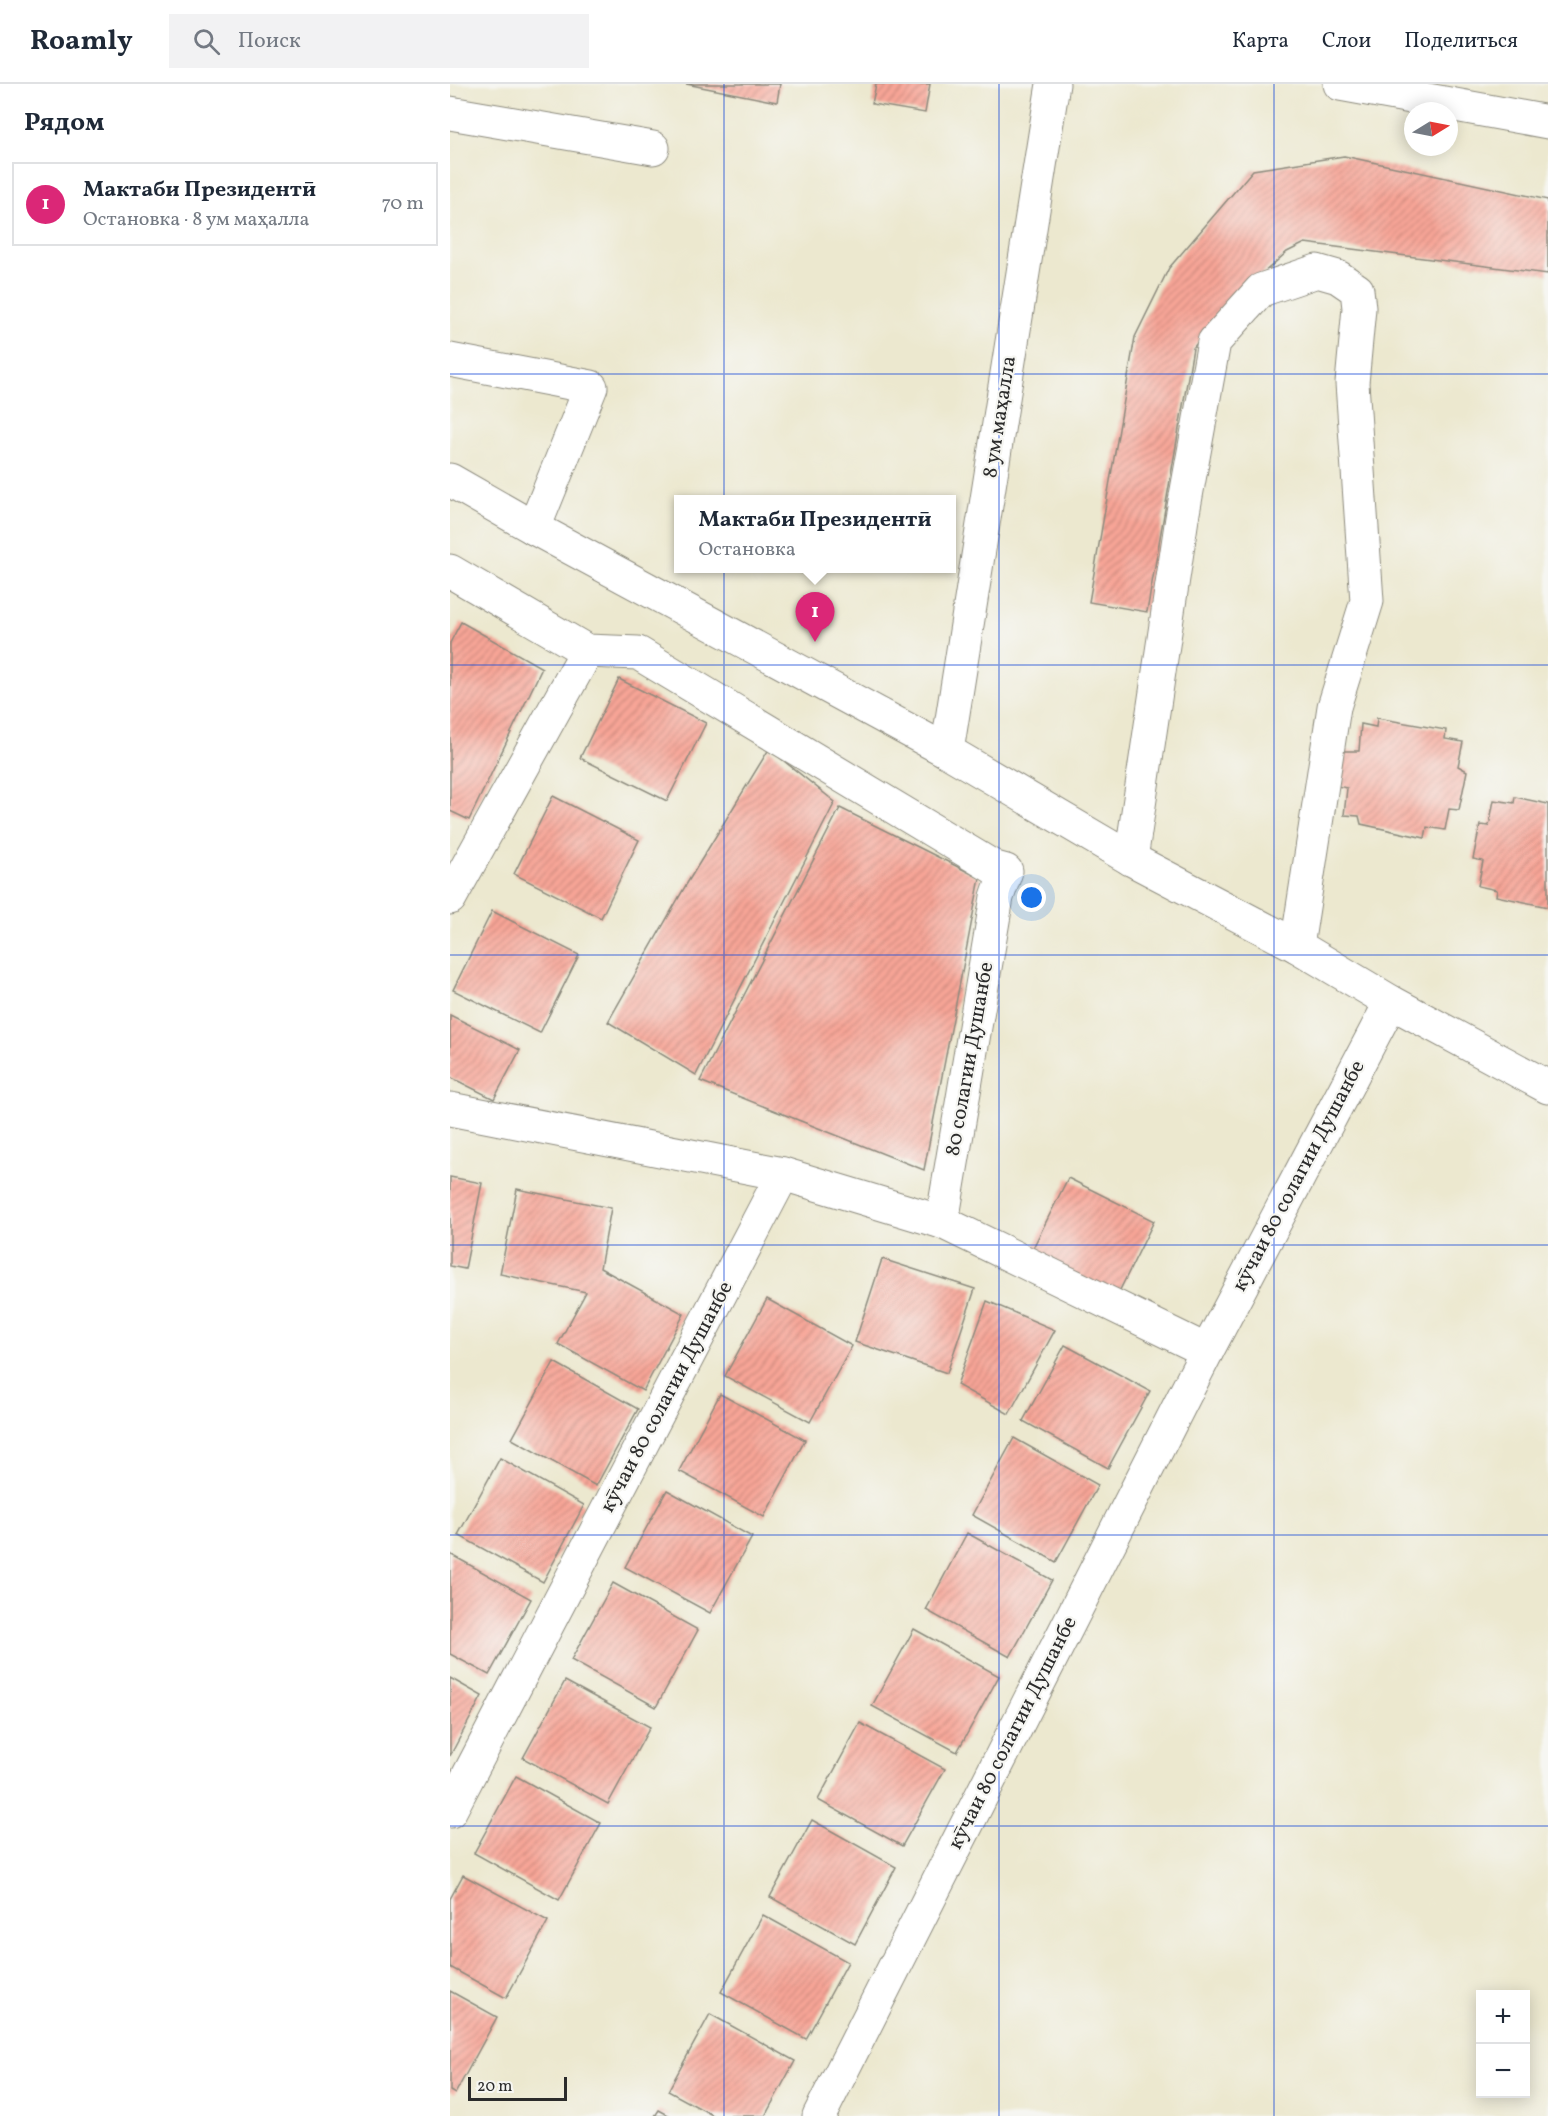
<!DOCTYPE html>
<html lang="ru">
<head>
<meta charset="utf-8">
<style>
  body { margin:0; font-family:Vollkorn,serif; background:#f2f2f3; color:#1f2937 }
  .controls { position:absolute; right:18px; bottom:18px; display:grid; overflow:hidden; border-radius:0px; box-shadow:0 3px 15px #0003 }
  .controls button { width:54px; height:54px; display:grid; place-items:center; padding:0; border:0; border-bottom:2px solid #e0e1e3; background:#fff; color:#1f2937; font:30px sans-serif }
  .compass { position:absolute; left:954px; top:18px; width:54px; height:54px; border-radius:50%; background:#fff; box-shadow:0 3px 15px #0003; rotate:80deg }
  .scale { position:absolute; left:18px; bottom:15px; width:99px; box-sizing:border-box; padding-left:6px; border:3px solid #2b2b2b; border-top:0; font-size:16px; line-height:21px; white-space:nowrap; color:#2b2b2b; -webkit-text-stroke:4px #f6f6f2; paint-order:stroke }
  .you { position:absolute; left:582px; top:814px; width:21px; height:21px; margin:-15px; border:4px solid #fff; border-radius:50%; background:#1a73e8; box-shadow:0 0 0 9px #1a73e833 }
  .badge { display:grid; place-items:center; width:39px; height:39px; border-radius:50%; background:#db2777; color:#fff; font-size:20px; font-weight:700 }
  .pin { position:absolute; translate:-50% -50px; filter:drop-shadow(0 2px 3px #0008) }
  .pin::after { content:''; position:absolute; top:32px; width:21px; height:18px; background:inherit; clip-path:polygon(0 0,100% 0,50% 100%) }
  .popup { position:absolute; left:224px; top:411px; width:282px; height:78px; box-sizing:border-box; display:grid; place-content:center; border-radius:0px; background:#fff; filter:drop-shadow(0 2px 4px #0005); font-size:20px; white-space:nowrap; color:#747a83 }
  .popup b { font-size:22px; color:#1f2937 }
  .popup::after { content:''; position:absolute; left:50%; top:100%; margin-left:-12px; border:12px solid transparent; border-top-color:#fff }
  .list { margin:0; padding:0; list-style:none }
  h2 { display:flex; justify-content:space-between; align-items:center; height:78px; margin:0; padding:0 24px; font-size:26px }
  h2 small { font-size:20px; font-weight:400; color:#747a83 }
  .list li { display:grid; grid-template-columns:39px 1fr auto; gap:18px; align-items:center; box-sizing:border-box; height:84px; margin:0 12px 12px; padding:0 12px; border:2px solid #e0e1e3; border-radius:0px }
  .list b { display:block; font-size:22px; white-space:nowrap }
  .list p { margin:0; font-size:20px; white-space:nowrap; color:#747a83 }
  .list em { font-size:20px; font-style:normal; color:#747a83 }
  .icon { flex:none; width:33px; height:33px; fill:none; stroke:currentColor; stroke-width:2; stroke-linecap:round; stroke-linejoin:round }
  .map { position:relative; flex:none; width:1098px; height:2032px; overflow:hidden }
  header { display:flex; align-items:center; gap:36px; box-sizing:border-box; height:84px; padding:0 30px; background:#fff; border-bottom:2px solid #e0e1e3 }
  header strong { font-size:28px }
  nav { display:flex; gap:33px; margin-inline-start:auto; font-size:21px }
  .search { width:420px; height:54px; background:#f2f2f3; display:flex; align-items:center; gap:15px; box-sizing:border-box; padding:0 21px; border-radius:0px; color:#747a83; font-size:22px }
  main { display:flex }
  aside { flex:1; background:#fff }
  .map>svg:first-child { display:block }
  .building { fill:url(#building-hatch) }
  .lines { fill:none; stroke-linecap:round; stroke-linejoin:round }
  .minor-casing { stroke:#8c8a7d; stroke-width:35 }
  .major-casing { stroke:#8c8a7d; stroke-width:35 }
  .minor { stroke:#fff; stroke-width:33 }
  .major { stroke:#fff; stroke-width:33 }
  .grid { fill:none; stroke:#1d4ed8; stroke-width:1.5; stroke-opacity:0.55 }
  .labels { text-anchor:middle; dominant-baseline:central; stroke-width:4.5; stroke-linejoin:round; paint-order:stroke }
  .street-label { font-size:21px; fill:#2b2b2b; stroke:#f6f6f2 }
</style>
</head>
<body>
<header>
<strong>Roamly</strong>
<div class="search"><svg class="icon" aria-label="search" viewBox="0 0 24 24"><circle cx="10" cy="10" r="6"/><path d="M15 15l6 6"/></svg>Поиск</div>
<nav><a>Карта</a><a>Слои</a><a>Поделиться</a></nav>
</header>
<main>
<aside>
<h2>Рядом<small></small></h2>
<ul class="list">
<li><span class="badge">1</span><div><b>Мактаби Президентӣ</b><p>Остановка · 8 ум маҳалла</p></div><em>70 m</em></li>
</ul>
</aside>
<div class="map">
<svg width="1098" height="2032" viewBox="0 0 1098 2032">
  <defs>
    <pattern id="building-hatch" width="6" height="6" patternUnits="userSpaceOnUse" patternTransform="scale(1.5)"><rect width="6" height="6" fill="#f8a597"/><path d="M-1 1l2-2M0 6l6-6M5 7l2-2" fill="none" stroke="#c9877b"/></pattern>
  </defs>
  <rect width="100%" height="100%" fill="#f6f6f2"/>
  <filter id="ink" filterUnits="userSpaceOnUse"><feTurbulence type="fractalNoise" baseFrequency=".0167" numOctaves="2"/><feDisplacementMap in="SourceGraphic" scale="12" xChannelSelector="R" yChannelSelector="G"/><feConvolveMatrix kernelMatrix="1 2 1 2 8 2 1 2 1" color-interpolation-filters="sRGB"/></filter>
  <filter id="wash" filterUnits="userSpaceOnUse"><feTurbulence type="fractalNoise" baseFrequency=".008" numOctaves="4" result="noise"/><feDisplacementMap in="SourceGraphic" scale="24" xChannelSelector="R" yChannelSelector="G"/><feGaussianBlur stdDeviation="1.35" result="paint"/><feColorMatrix in="noise" values="0 0 0 0 0 0 0 0 0 0 0 0 0 0 0 0 0 1.4 0 .05"/><feComposite in="paint" operator="in"/></filter>
  <g filter="url(#wash)">
    <rect width="100%" height="100%" fill="#ece8cf"/>
    <g id="blocks">
      <g class="building">
        <path d="M236,0h94l-3,18z"/>
        <path d="M426,0h54l-5,29 -53,-9z"/>
        <path d="M894,72l204,44v74l-243,-31 -18,9 -59,52 -35,44 -46,264 -58,-10 46,-265 34,-69 84,-98z"/>
        <path d="M11,538l81,46 -73,152 -19,-9v-168z"/>
        <path d="M169,595l87,44 -39,78 -87,-43z"/>
        <path d="M927,634l69,12 -1,9 18,3 -5,24 9,5 -8,39 -10,-1 -4,21 -18,-3 -2,11 -64,-14 -2,-8 -15,-1 3,-27 -10,-2 5,-35h17l2,-27 15,3z"/>
        <path d="M319,665l66,53 -139,273 -88,-53 78,-137z"/>
        <path d="M103,712l86,44 -38,78 -87,-44z"/>
        <path d="M1065,713l33,7v103l-52,-11 1,-6 -19,-4 5,-25 -10,-2 7,-34 9,1 5,-26 20,3z"/>
        <path d="M390,724l140,70 -56,292 -224,-89z"/>
        <path d="M42,827l87,44 -39,78 -87,-43z"/>
        <path d="M0,931l70,35 -26,49 -44,-22z"/>
        <path d="M0,1093l32,6 -17,86 -15,-3z"/>
        <path d="M618,1094l86,43 -39,79 -86,-44z"/>
        <path d="M67,1105l94,19 -11,60 84,46 -41,77 -85,-47 28,-52 -86,-18z"/>
        <path d="M432,1175l93,30 -28,84 -92,-31z"/>
        <path d="M317,1215l85,47 -42,76 -85,-46z"/>
        <path d="M537,1217l68,29 -46,84 -52,-29z"/>
        <path d="M615,1261l85,46 -42,77 -85,-47z"/>
        <path d="M104,1278l84,47 -42,77 -84,-47z"/>
        <path d="M270,1310l85,46 -41,77 -85,-46z"/>
        <path d="M564,1354l84,47 -42,77 -84,-47z"/>
        <path d="M50,1374l84,47 -41,77 -85,-47z"/>
        <path d="M217,1406l85,47 -42,76 -85,-46z"/>
        <path d="M517,1449l85,47 -42,77 -84,-47z"/>
        <path d="M0,1470l81,45 -42,76 -39,-21z"/>
        <path d="M163,1499l85,47 -42,77 -85,-47z"/>
        <path d="M464,1545l85,47 -42,76 -85,-46z"/>
        <path d="M0,1594l32,18 -32,60z"/>
        <path d="M115,1597l85,46 -42,77 -85,-46z"/>
        <path d="M410,1639l85,46 -43,77 -84,-46z"/>
        <path d="M66,1692l85,47 -42,77 -85,-47z"/>
        <path d="M362,1736l84,47 -41,77 -85,-47z"/>
        <path d="M13,1791l85,46 -42,77 -56,-31v-68z"/>
        <path d="M313,1831l85,47 -42,77 -85,-47z"/>
        <path d="M0,1907l47,26 -42,77 -5,-3z"/>
        <path d="M260,1930l85,47 -30,55h-51l-46,-25z"/>
        <path d="M209,2026l11,6h-15z"/>
      </g>
    </g>
  </g>
  <g filter="url(#ink)">
    <use href="#blocks" fill-opacity="0" stroke="#8c8a7d" stroke-width="1.5"/>
    <g class="lines">
      <defs>
        <g id="minor">
          <path d="M890,0l208,38"/>
          <path d="M0,29l203,35"/>
          <path d="M0,276l141,27 -57,141"/>
          <path d="M0,487l137,80 51,2 357,215 11,3 -9,26 -55,325"/>
          <path d="M497,667l106,-667"/>
          <path d="M681,775l51,-341 32,-176 47,-52 56,-19 21,6 19,13 2,18 -7,75 15,218 -33,106 -37,239"/>
          <path d="M0,814l137,-247"/>
          <path d="M0,1025l333,65 159,48 265,129"/>
          <path d="M0,1727l333,-637"/>
          <path d="M369,2032l388,-765 184,-349"/>
        </g>
        <path id="major" d="M0,396l84,48 413,223 184,108 166,87 94,56 157,85"/>
      </defs>
      <use href="#minor" class="minor-casing"/>
      <use href="#major" class="major-casing"/>
      <use href="#minor" class="minor"/>
      <use href="#major" class="major"/>
    </g>
  </g>
  <path class="grid" d="M274,0v2032M549,0v2032M824,0v2032M0,290h1098M0,581h1098M0,871h1098M0,1161h1098M0,1451h1098M0,1742h1098"/>
  <g class="labels">
    <g class="street-label">
      <text transform="translate(550 333) rotate(-81)">8 ум маҳалла</text>
      <text transform="translate(520 975) rotate(-80)">80 солагии Душанбе</text>
      <text transform="translate(849 1092) rotate(-62)">кӯчаи 80 солагии Душанбе</text>
      <text transform="translate(217 1313) rotate(-62)">кӯчаи 80 солагии Душанбе</text>
      <text transform="translate(563 1649) rotate(-63)">кӯчаи 80 солагии Душанбе</text>
    </g>
  </g>
</svg>
<div class="controls">
<button>+</button>
<button>−</button>
</div>
<svg class="compass" viewBox="-18 -18 36 36"><path d="M0-13l5 13h-10z" fill="#e53935"/><path d="M0 13l5-13h-10z" fill="#747a83"/></svg>
<div class="scale">20 m</div>
<div class="you"></div>
<div class="pin badge" style="left:365px;top:558px">1</div>
<div class="popup"><b>Мактаби Президентӣ</b>Остановка</div>
</div>
</main>
</body>
</html>
